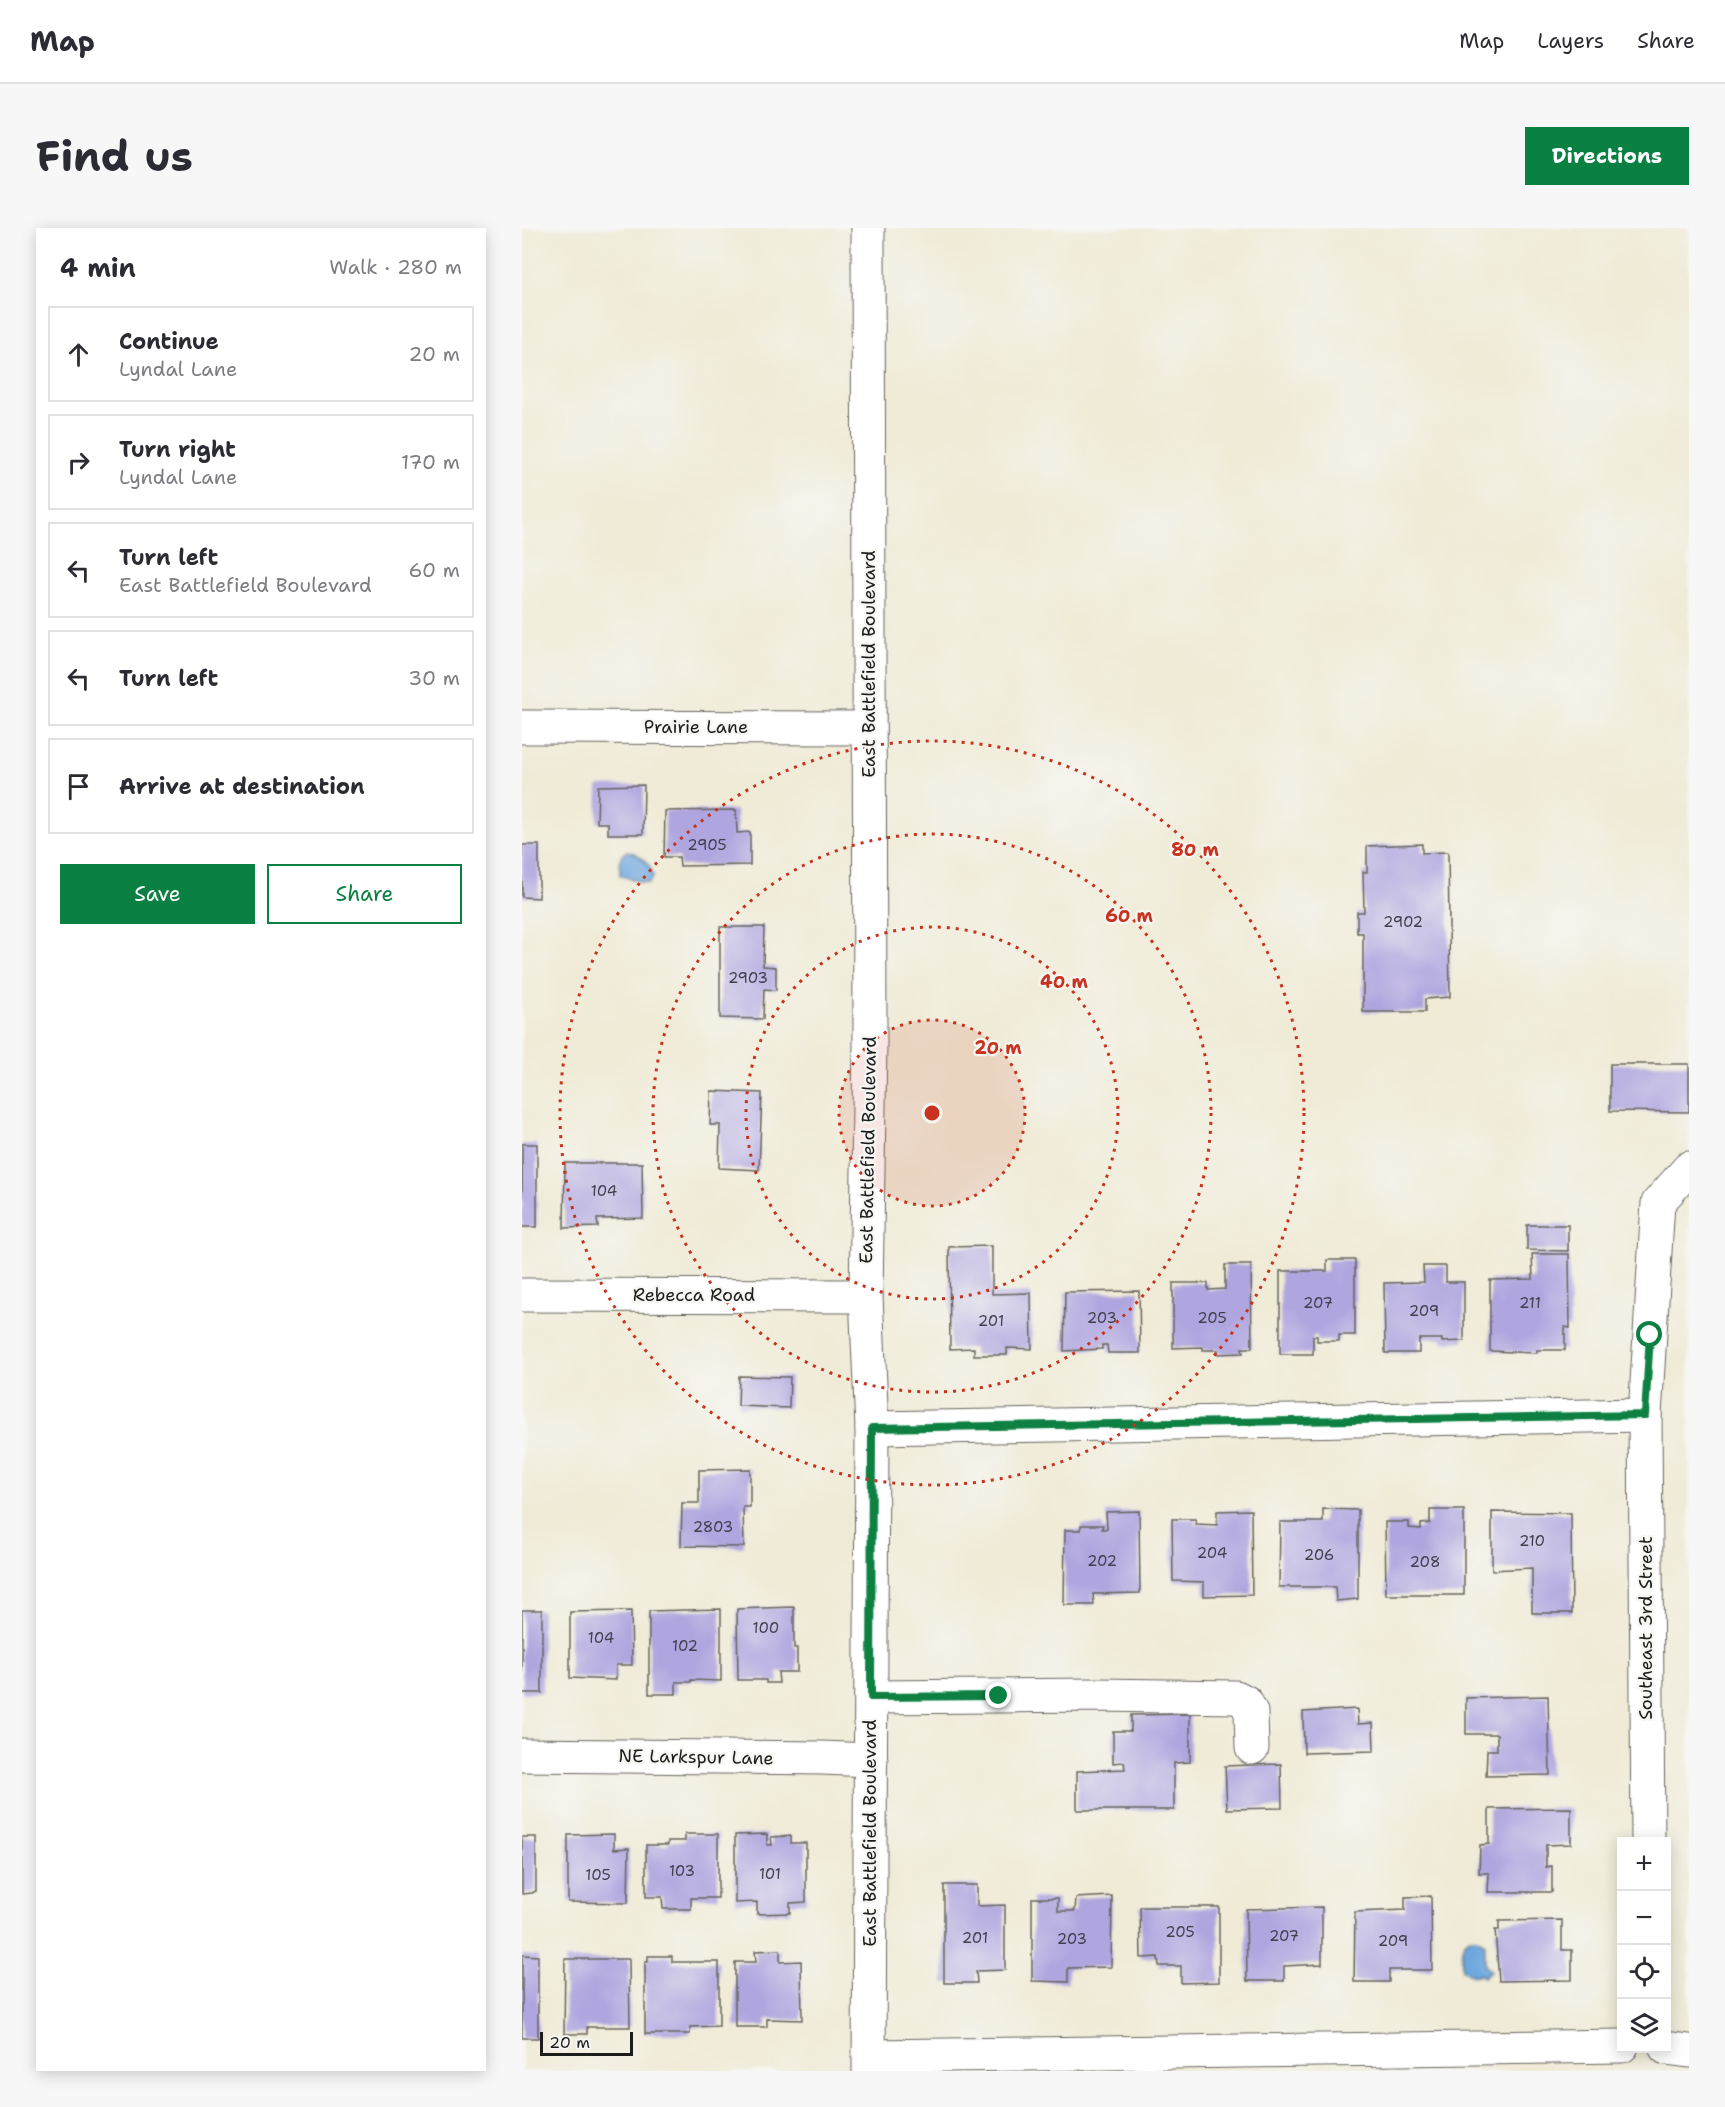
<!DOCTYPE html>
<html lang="en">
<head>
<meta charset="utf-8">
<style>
  body { margin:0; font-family:"Shantell Sans",sans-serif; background:#f7f7f7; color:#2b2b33 }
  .controls { position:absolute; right:18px; bottom:18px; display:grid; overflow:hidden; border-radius:0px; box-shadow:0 3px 15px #0003 }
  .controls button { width:54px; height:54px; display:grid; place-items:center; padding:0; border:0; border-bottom:2px solid #e1e1e2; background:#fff; color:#2b2b33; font:30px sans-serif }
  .scale { position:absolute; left:18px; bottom:15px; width:93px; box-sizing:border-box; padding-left:6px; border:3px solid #1c1c1c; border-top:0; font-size:16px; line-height:21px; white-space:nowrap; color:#1c1c1c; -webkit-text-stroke:4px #f6f6f2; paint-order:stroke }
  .stop { position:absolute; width:18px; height:18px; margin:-14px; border:4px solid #0b8043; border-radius:50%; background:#fff }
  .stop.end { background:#0b8043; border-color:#fff; box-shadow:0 2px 6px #0008 }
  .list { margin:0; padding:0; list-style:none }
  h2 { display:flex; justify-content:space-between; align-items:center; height:78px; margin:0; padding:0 24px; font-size:26px }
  h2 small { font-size:20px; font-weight:400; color:#7c7c81 }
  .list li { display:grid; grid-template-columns:39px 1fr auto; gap:18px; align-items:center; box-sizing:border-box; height:96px; margin:0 12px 12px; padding:0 12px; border:2px solid #e1e1e2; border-radius:0px }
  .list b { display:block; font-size:22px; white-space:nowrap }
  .list p { margin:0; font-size:20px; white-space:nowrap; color:#7c7c81 }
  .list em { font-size:20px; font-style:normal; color:#7c7c81 }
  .actions { display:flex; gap:12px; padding:18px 24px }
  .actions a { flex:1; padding:14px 0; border:2px solid #0b8043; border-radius:0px; text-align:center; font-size:21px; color:#0b8043 }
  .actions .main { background:#0b8043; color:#fff }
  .icon { flex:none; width:33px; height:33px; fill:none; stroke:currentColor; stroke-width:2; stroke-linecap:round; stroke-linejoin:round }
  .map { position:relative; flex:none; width:1167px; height:1843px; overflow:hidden; border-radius:0px }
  header { display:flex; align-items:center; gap:36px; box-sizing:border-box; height:84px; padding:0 30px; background:#fff; border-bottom:2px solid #e1e1e2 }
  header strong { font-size:28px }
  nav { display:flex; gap:33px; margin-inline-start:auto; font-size:21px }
  .intro { display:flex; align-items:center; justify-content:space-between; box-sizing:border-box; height:144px; padding:0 36px }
  h1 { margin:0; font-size:42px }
  .button { padding:15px 27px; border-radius:0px; background:#0b8043; color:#fff; font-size:21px; font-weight:700 }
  main { display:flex; gap:36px; padding:0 36px }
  aside { flex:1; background:#fff; border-radius:0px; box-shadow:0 3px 15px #0003 }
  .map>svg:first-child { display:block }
  .water { fill:#6da7dd; stroke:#44627c; stroke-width:1.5 }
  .building { fill:#afa5df }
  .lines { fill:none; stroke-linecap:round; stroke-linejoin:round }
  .minor-casing { stroke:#66645d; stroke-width:35 }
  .minor { stroke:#fff; stroke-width:33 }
  .route { stroke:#0b8043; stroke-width:8 }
  .ring { fill:none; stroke:#c8321e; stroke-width:3; stroke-dasharray:3 6 }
  .labels { text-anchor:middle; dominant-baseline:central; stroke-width:4.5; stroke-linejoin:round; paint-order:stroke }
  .number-label { font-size:15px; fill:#413e4d }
  .street-label { font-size:18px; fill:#1c1c1c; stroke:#f6f6f2 }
  .centre { fill:#c8321e; stroke:#f6f6f2; stroke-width:3 }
  .ring-label { font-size:18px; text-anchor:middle; font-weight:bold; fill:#c8321e; stroke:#f6f6f2; stroke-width:4.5; stroke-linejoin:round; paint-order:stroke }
</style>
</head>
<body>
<header>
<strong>Map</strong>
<nav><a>Map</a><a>Layers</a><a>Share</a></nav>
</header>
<div class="intro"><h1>Find us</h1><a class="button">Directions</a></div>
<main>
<aside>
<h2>4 min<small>Walk · 280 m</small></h2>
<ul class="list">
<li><svg class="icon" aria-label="ahead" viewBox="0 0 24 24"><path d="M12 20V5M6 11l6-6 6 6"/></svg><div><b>Continue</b><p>Lyndal Lane</p></div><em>20 m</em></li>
<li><svg class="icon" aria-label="right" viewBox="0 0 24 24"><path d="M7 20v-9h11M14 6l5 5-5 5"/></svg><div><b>Turn right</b><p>Lyndal Lane</p></div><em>170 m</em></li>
<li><svg class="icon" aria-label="left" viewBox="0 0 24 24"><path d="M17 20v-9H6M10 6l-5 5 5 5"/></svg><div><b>Turn left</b><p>East Battlefield Boulevard</p></div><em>60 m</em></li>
<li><svg class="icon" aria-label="left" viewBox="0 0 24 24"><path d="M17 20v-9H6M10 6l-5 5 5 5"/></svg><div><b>Turn left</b></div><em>30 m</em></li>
<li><svg class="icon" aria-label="arrive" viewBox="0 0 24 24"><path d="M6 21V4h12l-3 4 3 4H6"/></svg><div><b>Arrive at destination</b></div></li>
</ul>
<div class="actions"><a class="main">Save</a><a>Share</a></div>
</aside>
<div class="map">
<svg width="1167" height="1843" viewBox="0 0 1167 1843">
  <rect width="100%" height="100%" fill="#f6f6f2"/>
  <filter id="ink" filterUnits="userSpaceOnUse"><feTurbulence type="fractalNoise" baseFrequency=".0167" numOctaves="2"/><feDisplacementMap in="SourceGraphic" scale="12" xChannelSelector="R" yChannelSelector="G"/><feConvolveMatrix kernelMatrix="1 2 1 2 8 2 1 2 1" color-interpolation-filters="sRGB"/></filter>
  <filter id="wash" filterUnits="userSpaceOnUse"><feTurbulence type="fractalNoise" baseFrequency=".008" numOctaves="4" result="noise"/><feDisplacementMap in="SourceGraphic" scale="24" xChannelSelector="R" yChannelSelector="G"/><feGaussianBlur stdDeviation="1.35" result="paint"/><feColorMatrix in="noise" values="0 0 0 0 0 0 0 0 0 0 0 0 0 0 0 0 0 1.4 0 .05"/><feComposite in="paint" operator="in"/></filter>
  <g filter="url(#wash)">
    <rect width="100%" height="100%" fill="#f0ebd7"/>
    <g class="water">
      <path d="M105,623c12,1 26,15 26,27l-4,5c-10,0 -20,-5 -29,-8 0,-10 -3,-18 7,-24z"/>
      <path d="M948,1710h7l8,5v23l5,4 -6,7 -5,-3c-6,4 -12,0 -17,-4 0,-12 -4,-26 8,-32z"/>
    </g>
    <g id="blocks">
      <g class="building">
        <path d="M122,557l-1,49h-35v-11h-11l1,-37z"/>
        <path d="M214,582l1,23 13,-1v33l-70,1 -1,-9h-15l1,-46z"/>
        <path d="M900,616v9l26,-1 2,145 -25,2v13h-62v-79h-6v-21h7l-1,-40h4v-26z"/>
        <path d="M0,617h17v53l-17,-1z"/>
        <path d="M198,699h44l-1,39 13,1v23l-12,-1 -1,30 -43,-1z"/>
        <path d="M1088,836h79v48l-79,-1z"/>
        <path d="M189,863l51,2 -3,77 -40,-2 1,-43h-10z"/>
        <rect x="0" y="916" width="15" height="83"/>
        <path d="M43,935h77l1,55 -46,1 1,8 -34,1z"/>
        <path d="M1005,997h41v26l-41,-1z"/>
        <path d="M470,1018v48l39,-1 1,56 -25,-1v7h-33v-7l-24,1 -1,-102z"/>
        <path d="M1010,1026h37l1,74 -5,-1v23h-28v3l-47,-2v-71l43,-1z"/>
        <path d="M805,1032h28v75h-16v6h-22v-5h-4v18h-33v-83h47z"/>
        <path d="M703,1037h26l1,83h-10l1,5 -25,1v-4h-15v-3l-30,1v-65h35v7l17,-1z"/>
        <path d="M901,1038h23v16h18v59l-22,1v-3h-23v14h-34l-1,-70 40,-1z"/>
        <path d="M617,1063l1,62h-32l-1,-8h-5v4l-38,2 1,-59z"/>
        <path d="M217,1148l51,1 -1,31 -51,-2z"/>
        <path d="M228,1241v38h-7l1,40 -63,-1 1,-43h17v-33z"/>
        <path d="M801,1281l35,1v89l-22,2 -1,-14h-56l1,-65h43z"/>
        <path d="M729,1282l1,85 -48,1v-14l-31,-1 -1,-62h23l1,5 21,1v-14z"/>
        <path d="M908,1282h34v85h-78l-1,-73h24v6l12,1v-5l9,-1z"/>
        <path d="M617,1283l1,82 -47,1 1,11h-30l1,-75h16v-5h22l-1,4h5l-1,-17z"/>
        <path d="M970,1284l79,1 1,100h-40v-45l-40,2z"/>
        <path d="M272,1379v41h3v24h-19l1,11h-13v-3h-28l-1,-71z"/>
        <path d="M199,1381v72l-30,-1v2h-15v12h-27v-83z"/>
        <rect x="0" y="1382" width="20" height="83"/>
        <path d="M109,1383l1,54h-16v15l-46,-2v-66z"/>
        <path d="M1026,1468l2,79 -64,1 1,-26h10v-16h-31v-36z"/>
        <path d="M835,1481l1,15 15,-1 1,28 -70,2 -1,-41z"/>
        <path d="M668,1486v48l-16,1v47h-97v-39l48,-2 -1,-7 -11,1v-32h18v-16z"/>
        <path d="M759,1536l1,44 -55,1 -2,-43z"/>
        <path d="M1049,1580v36l-25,1v22l6,-1v26h-64l1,-19h-10l1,-28 9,-1v-35z"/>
        <path d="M92,1606v15l15,-1 -1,55 -60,-1v-67z"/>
        <path d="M163,1606h33v64h-27v11h-28l-1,-12h-16v-52h22v-4h17z"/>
        <path d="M245,1606v11h5l-1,-8 20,-1v7h15v59l-16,1v10l-33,1v-12l-22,1v-68z"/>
        <path d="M0,1609h14v54l-4,2 -10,1z"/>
        <path d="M422,1657h33v21l28,-1v65l-29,1 1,12h-33z"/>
        <path d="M590,1668l-1,71 -43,1v14l-36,-1v-83h26v13h17l1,-13z"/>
        <path d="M909,1668l1,74h-43v12h-35l1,-70 50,-2v-13z"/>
        <path d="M618,1679h79v75l-38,1v-17h-22l-1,-9 -17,1z"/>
        <path d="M800,1679v57l-38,2v15h-37l-1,-72z"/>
        <path d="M1040,1692v30h10v30l-73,1 -4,-51h4v-9z"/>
        <path d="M258,1722v12l21,-1 1,59 -35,-1v8h-32v-65h21l-1,-11z"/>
        <path d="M0,1727l16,1v82h-16z"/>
        <path d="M126,1728h24v6h47v64l-29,1v7h-45v-72h3z"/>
        <path d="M43,1731h64l1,68h-43v7h-23z"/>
      </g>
    </g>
  </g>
  <g filter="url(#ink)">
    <use href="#blocks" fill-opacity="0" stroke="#66645d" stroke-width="1.5"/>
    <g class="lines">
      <defs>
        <g id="minor">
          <path d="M346,0l2,815 -4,253 6,132 -3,643"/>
          <path d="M0,499l347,1"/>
          <path d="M0,1067l344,1"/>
          <path d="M350,1200l773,-13"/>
          <path d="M349,1469l226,-2 139,2 10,5 5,10 1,36"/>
          <path d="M0,1527l300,3 49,2"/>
          <path d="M1126,1614l-3,-427 13,-212 31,-35"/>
          <path d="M1144,1820l23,3"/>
          <path d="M347,1828l753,-10"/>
        </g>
      </defs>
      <use href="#minor" class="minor-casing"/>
      <use href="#minor" class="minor"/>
    </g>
  </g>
  <g class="lines" filter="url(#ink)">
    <path class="route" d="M477,1468l-128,1 1,-269 773,-13 5,-80"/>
  </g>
  <circle cx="410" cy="885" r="93" fill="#c8321e" fill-opacity=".12"/>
  <g class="ring">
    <circle cx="410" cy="885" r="93"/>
    <circle cx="410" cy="885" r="186"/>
    <circle cx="410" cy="885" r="279"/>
    <circle cx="410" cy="885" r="372"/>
  </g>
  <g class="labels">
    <g class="number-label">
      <text x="185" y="617">2905</text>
      <text x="881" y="694">2902</text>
      <text x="226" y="750">2903</text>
      <text x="82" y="963">104</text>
      <text x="796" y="1075">207</text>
      <text x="1008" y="1075">211</text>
      <text x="902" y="1083">209</text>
      <text x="580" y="1090">203</text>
      <text x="690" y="1090">205</text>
      <text x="469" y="1093">201</text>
      <text x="191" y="1299">2803</text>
      <text x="1010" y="1313">210</text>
      <text x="690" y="1325">204</text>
      <text x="797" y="1327">206</text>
      <text x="580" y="1333">202</text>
      <text x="903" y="1334">208</text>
      <text x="244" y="1400">100</text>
      <text x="79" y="1410">104</text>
      <text x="163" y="1418">102</text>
      <text x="160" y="1643">103</text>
      <text x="248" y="1646">101</text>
      <text x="76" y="1647">105</text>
      <text x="658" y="1704">205</text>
      <text x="762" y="1708">207</text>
      <text x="453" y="1710">201</text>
      <text x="550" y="1711">203</text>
      <text x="871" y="1713">209</text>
    </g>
    <g class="street-label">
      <text transform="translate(347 436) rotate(-90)">East Battlefield Boulevard</text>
      <text x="174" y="499">Prairie Lane</text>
      <text transform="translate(346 922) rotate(-89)">East Battlefield Boulevard</text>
      <text x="172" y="1067">Rebecca Road</text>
      <text transform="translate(1124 1400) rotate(-90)">Southeast 3rd Street</text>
      <text transform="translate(174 1529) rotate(1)">NE Larkspur Lane</text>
      <text transform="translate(348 1605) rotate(-90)">East Battlefield Boulevard</text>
    </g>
  </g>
  <circle cx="410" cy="885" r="9" class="centre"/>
  <g class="ring-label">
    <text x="673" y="628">80 m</text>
    <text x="607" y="694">60 m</text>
    <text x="542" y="760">40 m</text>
    <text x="476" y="826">20 m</text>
  </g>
</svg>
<div class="controls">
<button>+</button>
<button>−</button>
<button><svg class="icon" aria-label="locate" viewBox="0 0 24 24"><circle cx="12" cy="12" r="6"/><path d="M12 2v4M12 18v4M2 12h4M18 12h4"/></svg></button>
<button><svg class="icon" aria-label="layers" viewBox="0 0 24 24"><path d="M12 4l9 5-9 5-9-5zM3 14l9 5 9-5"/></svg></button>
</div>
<div class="scale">20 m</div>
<div class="stop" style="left:1128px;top:1107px"></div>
<div class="stop end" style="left:477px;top:1468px"></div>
</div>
</main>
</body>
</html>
